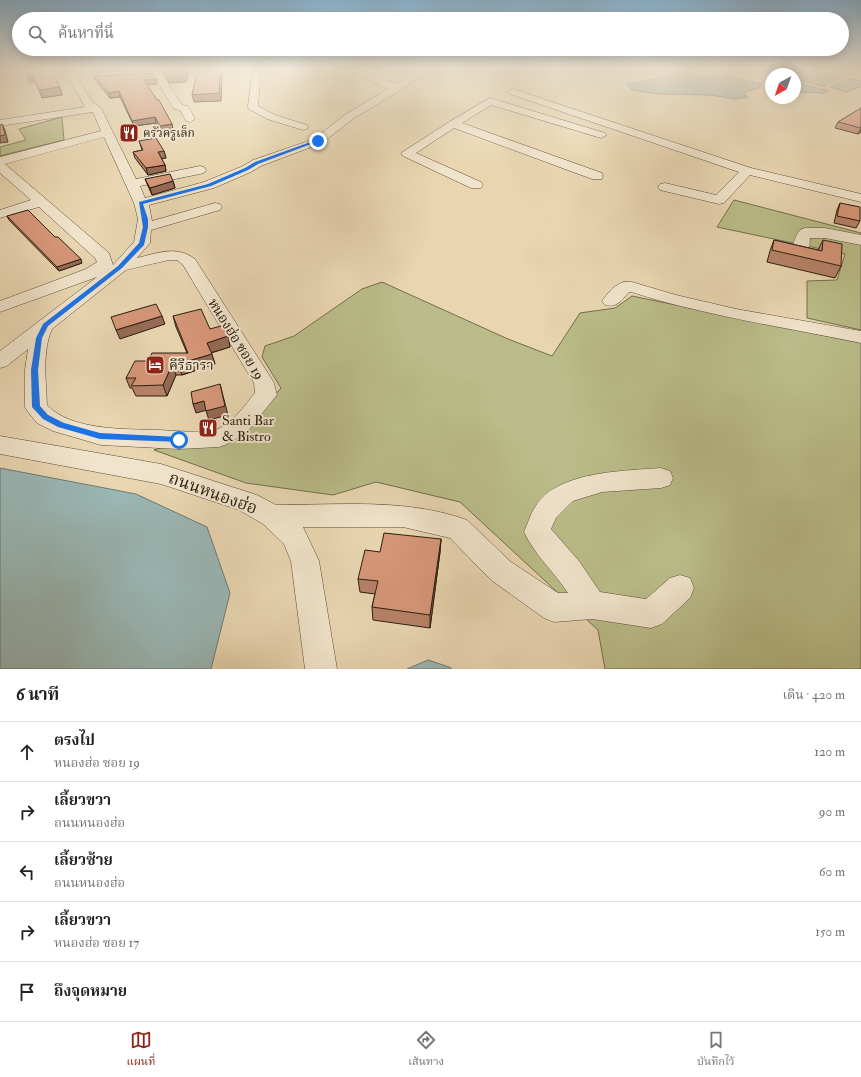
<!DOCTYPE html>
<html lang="th">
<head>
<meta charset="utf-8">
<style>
  body { margin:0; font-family:"IM FELL Double Pica","Noto Serif Thai",serif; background:#f2f2f2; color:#222 }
  .compass { position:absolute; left:765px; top:68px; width:36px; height:36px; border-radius:50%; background:#fff; box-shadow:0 2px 10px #0003; rotate:220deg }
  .stop { position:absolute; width:12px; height:12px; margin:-9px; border:3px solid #1a73e8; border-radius:50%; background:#fff }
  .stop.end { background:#1a73e8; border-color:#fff; box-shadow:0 1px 4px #0008 }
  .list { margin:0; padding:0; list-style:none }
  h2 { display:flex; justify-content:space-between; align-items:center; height:52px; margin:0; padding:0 16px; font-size:17px }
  h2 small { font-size:13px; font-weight:400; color:#767676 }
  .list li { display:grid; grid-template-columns:26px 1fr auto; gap:12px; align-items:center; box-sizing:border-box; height:60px; padding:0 16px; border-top:1px solid #e0e0e0 }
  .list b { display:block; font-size:15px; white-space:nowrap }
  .list p { margin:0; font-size:13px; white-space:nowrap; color:#767676 }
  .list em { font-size:13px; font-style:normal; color:#767676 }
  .icon { flex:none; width:22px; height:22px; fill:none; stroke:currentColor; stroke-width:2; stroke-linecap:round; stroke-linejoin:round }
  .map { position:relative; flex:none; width:861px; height:669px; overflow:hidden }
  .search { position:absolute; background:#fff; box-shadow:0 2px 10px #0003; left:12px; right:12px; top:12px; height:44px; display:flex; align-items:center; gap:10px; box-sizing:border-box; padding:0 14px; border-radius:22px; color:#767676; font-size:15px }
  .sheet { height:352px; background:#fff }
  nav { display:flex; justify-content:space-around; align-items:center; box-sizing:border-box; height:56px; border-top:1px solid #e0e0e0; background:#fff; font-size:11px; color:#767676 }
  nav a { display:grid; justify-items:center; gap:2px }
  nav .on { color:#8f2418 }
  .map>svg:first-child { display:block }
  .green { fill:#babd89; stroke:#726e4d }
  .water { fill:#9ab7b5; stroke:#6e7a73 }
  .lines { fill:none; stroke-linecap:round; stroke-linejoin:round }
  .minor-casing { stroke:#5a4c39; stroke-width:1 }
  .minor { fill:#f1e4cc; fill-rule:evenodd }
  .wall { fill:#b88268; stroke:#2b1e11 }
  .shaded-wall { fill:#966a55; stroke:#2b1e11 }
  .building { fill:#d69779; stroke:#2b1e11 }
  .route { fill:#1a73e8 }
  .labels { text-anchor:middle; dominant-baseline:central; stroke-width:4; stroke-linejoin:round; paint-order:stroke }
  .far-poi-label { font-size:12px; fill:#2b1e11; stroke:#f1e4cc; text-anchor:start }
  .street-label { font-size:14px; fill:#2b1e11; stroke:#f1e4cc }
  .poi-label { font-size:14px; fill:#2b1e11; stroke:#f1e4cc; text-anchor:start }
  .near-street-label { font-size:17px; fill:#2b1e11; stroke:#f1e4cc }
</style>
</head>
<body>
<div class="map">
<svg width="861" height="669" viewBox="0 0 861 669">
  <rect width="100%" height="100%" fill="#e9d6b1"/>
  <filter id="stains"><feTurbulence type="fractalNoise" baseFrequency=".005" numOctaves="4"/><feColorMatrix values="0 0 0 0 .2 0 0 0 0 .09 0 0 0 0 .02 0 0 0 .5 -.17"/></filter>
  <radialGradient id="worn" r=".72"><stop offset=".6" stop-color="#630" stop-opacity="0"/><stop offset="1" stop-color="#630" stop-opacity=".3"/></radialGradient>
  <g class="green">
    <path d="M62,117l2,23 -64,16v-9l26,-7 -7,-11z"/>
    <path d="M734,200l127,33v97l-54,-12v-37l30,-1 8,-26 -128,-27z"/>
    <path d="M382,282l126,57 44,17 28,-43 35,-5 17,-12 229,47v326h-256l-7,-39 -138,-128 -84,-20 -43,13 -87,-12 -92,-33 76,-23 35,-20 16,-19 -19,-31 3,-11 29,-10 68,-47z"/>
  </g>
  <g class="water">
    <path d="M804,70l16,3 -17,8 -8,-2v-5h-1z"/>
    <path d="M828,74l15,3 -20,9 -16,-4z"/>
    <path d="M677,75l51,2 33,7 -2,4 -16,5 5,4 -12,2 -27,-4 -51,-1 -26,-4 -6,-6z"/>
    <path d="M850,79l11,2v5l-14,6 -17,-5z"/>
    <path d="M795,82l33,9 -4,2 -29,-1z"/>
    <path d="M0,468l136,26 71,33 23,66 -19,76h-211z"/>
    <path d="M428,660l21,7 3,2h-45z"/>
  </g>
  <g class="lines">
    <defs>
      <g id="minor">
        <path d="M2,70h8l2,2h2l28,-2h31l19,32 9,6 35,71 64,-13 4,1 2,3 -2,3 -4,1 -60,12 5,12 59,-16 39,-16 10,-6 61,-21 32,-25 42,-25 -38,-17 -1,-2h10l36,14 25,-14h9l-28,20 -47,28 -32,25 -61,23 -10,6 -37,16 -65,17 3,16 63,-18 5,1 2,3 -2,3 -69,20 -1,13 -13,15c21,-5 39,-13 58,1l76,119 3,5 3,12 -30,37 -20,12 -8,3 -40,2 -78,-4 -48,-14 -16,-8 -9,-11 -3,-5v-37l3,-21 -21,17 -7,2v-17l97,-74 -97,35v-11l86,-32 11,-7 -2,-4 -56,-51 -39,11v-8l31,-10 -31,-27v-16l101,-26 -8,-19 -93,14v-6l85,-13 -19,-35 -57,6 -3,-1zM104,137l30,66 4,16 -4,23 -21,23 -4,-12 -104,-89zM169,260h8l6,5 71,118 1,10c-11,13 -23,32 -40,37 -12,3 -42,1 -55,0 -33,-1 -89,1 -113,-25 -1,-25 -5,-53 5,-76l74,-59z"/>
        <path d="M157,70h69l-4,3 -59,3 19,29 6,1 7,13 -5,3 -4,-1 -6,-11 -6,-1 -20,-33 -69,4 -4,-3 4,-3z"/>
        <path d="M253,70h8l-3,36 17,9 32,10 1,2 -1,2 -4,1 -36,-11 -18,-10 -1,-2z"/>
        <path d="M747,70h13l1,1 -4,3 -9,-2z"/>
        <path d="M513,89l238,79 110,26v8l-111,-27 -26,28 -5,1 -59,-14 -2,-3 2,-3 5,-1 51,12 23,-23 -229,-78 -2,-2 2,-2z"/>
        <path d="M490,98l115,35 2,2 -6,3 -110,-33 -29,18 140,50 1,3 -1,3h-10l-138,-51 -38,25 65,29 2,3 -2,3h-10l-68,-32 -2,-3 48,-31z"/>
        <path d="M805,228h20l36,7v10l-36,-7h-15l-1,15 -2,3 -6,2 -6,-2c-5,-8 0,-19 5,-26z"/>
        <path d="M624,282h8l44,13 60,14 125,22v12c-77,-16 -155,-27 -230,-51h-2c-8,9 -12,16 -24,13l-3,-4c6,-8 13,-17 22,-19z"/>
        <path d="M0,436l161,28 96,31 19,10c63,0 130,-7 191,15l44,42 47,31h10c-14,-21 -34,-39 -44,-61 4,-9 7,-20 13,-28 23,-33 88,-33 124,-36l9,3 3,7 -3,7 -9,3 -59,4 -29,9 -17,17 -5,11 28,32 21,31 46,7 24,-21 10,-3 10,3 4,10 -4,10 -28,26 -11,4 -59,-9 -38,3 -10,-4 -53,-38 -41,-42 -47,-11h-100l16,34 18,108h-32l-14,-108 -7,-17 -21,-20 -24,-14 -78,-26 -161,-30z"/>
      </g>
    </defs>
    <use href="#minor" class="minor-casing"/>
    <use href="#minor" class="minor"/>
  </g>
  <g class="wall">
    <path d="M91,70h60l-59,2z"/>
    <path d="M164,72l24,4 -2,6 -17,1 -3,-6z"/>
    <path d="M94,76l62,3 1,5 -10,1 25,39 1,5 -12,2 -5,-8 -22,3 -14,-29 -10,1 -14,-17z"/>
    <path d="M861,108v24l-3,2 -23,-6 3,-6z"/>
    <path d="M139,141l25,10 2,7h-5l4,7 1,6 -18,4 -13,-17 -2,-6 9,-2z"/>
    <path d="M145,179l28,2 2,7 -23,7 -4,-9z"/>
    <path d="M840,203l20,18 -4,7 -22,-5 3,-13z"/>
    <path d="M7,216l48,21 27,26 -23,8 -50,-51z"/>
    <path d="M774,240l44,10 5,-10 18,26 -6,12 -68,-16 3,-11z"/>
    <path d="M173,316l37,13 18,7 2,11 -19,6 4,11 -33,11h-6l-9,21h-31l-4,-8h-2l-4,-10 22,-17 39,-8 -11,-26z"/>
    <path d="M441,539l-1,13 -10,76 -57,-8 -1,-13 3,-13 -15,-2 -2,-13 22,-27z"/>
  </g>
  <g class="shaded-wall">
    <path d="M187,71l1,5 -2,6 -17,1 -1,-5z"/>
    <path d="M220,71l2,7 -1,23 -27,1 -2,-7z"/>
    <path d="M32,74l3,8 -5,1 -3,-8z"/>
    <path d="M156,79l1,5 -12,1 -1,-5z"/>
    <path d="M60,87l2,8 -20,3 -3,-8z"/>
    <path d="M119,91l1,6 -10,1 -1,-5z"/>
    <path d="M155,117l1,6 -22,3 -2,-5z"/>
    <path d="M2,124l3,6 3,12 -8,1v-7z"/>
    <path d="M172,124l1,5 -12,2 -1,-5z"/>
    <path d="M861,128v4l-3,2z"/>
    <path d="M164,151l2,7 -7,1 -1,-7z"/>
    <path d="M165,165l1,6 -18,4 -2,-7z"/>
    <path d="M173,181l2,7 -23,7 -2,-7z"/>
    <path d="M81,259l1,4 -23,8 -2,-4z"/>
    <path d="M162,316l3,8 -45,15 -4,-9z"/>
    <path d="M228,336l2,11 -20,6 -3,-10z"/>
    <path d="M212,354l3,10 -33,11 -4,-11z"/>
    <path d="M172,365l4,10 -9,21 -4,-11z"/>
    <path d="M220,384l8,31 -19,5 -3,-9z"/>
    <path d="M204,401l3,9 -11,3 -3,-9z"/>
    <path d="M441,539l-1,13 -10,76v-13z"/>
  </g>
  <g class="building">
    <path d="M24,70h27l9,17 -21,3 -7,-16 -5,1z"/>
    <path d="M187,71l-2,5 -17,2 -4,-6z"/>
    <path d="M220,71l-1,22 -27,2 5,-23z"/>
    <path d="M152,73l4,6 -12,1 13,20h2l13,24 -12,2 -5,-9 -23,4 -13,-30 -10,2 -15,-17z"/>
    <path d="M861,108v20l-23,-6z"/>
    <path d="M2,124l3,11 -5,1v-11z"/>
    <path d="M156,138l8,13 -6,1 7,13 -19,3 -13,-16 10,-2 -4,-9z"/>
    <path d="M170,174l3,7 -23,7 -5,-9z"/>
    <path d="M840,203l20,4v14l-23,-5z"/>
    <path d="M28,210l27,27h3l23,22 -24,8 -50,-51z"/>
    <path d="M774,240l48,11 1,-11 19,4 -1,22 -69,-16z"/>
    <path d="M156,304l6,12 -46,14 -5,-13z"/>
    <path d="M201,309l9,20 11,-3 7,10 -21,7 5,11 -34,10 -6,1 -9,20 -32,1 5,-8h-10l9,-17h13l4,-8h36l-15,-37z"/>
    <path d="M220,384l5,22 -19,5 -2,-10 -11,3 -2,-12z"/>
    <path d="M384,533l57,6 -11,76 -58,-8 6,-26 -20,-2 7,-29 15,2z"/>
  </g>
  <linearGradient id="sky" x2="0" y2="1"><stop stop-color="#89b5d4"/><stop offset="0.43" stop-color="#f5eddc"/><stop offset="1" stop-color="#f5eddc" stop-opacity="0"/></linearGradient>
  <rect width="861" height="163" fill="url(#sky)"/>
  <path class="route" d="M316,140l3,1 -61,23 -10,6 -37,16 -68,18 5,15v8l-4,18 -22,23 -74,58 -6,12 -4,32 2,36 8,9 16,8 36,10 79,4h3v5l-82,-3 -42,-12 -15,-8 -11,-12 -1,-37 5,-32 7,-14 75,-58 21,-23 4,-16 -4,-25 69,-18 37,-16 10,-6z"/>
  <defs>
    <symbol id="restaurant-square" viewBox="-11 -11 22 22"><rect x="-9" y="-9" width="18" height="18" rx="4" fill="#8f2418" stroke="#f1e4cc"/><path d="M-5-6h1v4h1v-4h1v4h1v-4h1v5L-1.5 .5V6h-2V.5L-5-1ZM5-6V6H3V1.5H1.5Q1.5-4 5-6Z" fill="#fff"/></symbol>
    <symbol id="hotel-square" viewBox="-11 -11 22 22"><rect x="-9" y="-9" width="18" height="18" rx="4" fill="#8f2418" stroke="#f1e4cc"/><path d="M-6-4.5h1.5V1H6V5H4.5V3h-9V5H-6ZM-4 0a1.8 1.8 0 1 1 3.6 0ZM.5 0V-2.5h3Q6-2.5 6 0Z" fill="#fff"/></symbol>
  </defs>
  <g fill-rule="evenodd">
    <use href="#restaurant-square" x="118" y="122" width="22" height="22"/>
    <use href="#hotel-square" x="144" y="354" width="22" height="22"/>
    <use href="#restaurant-square" x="197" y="417" width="22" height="22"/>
  </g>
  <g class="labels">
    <g class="far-poi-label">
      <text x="143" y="133">ครัวครูเล็ก</text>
    </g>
    <g class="street-label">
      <text transform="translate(236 339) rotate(58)">หนองฮ่อ ซอย 19</text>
    </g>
    <g class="poi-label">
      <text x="169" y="365">คีรีธารา</text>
      <text x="222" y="420">Santi Bar<tspan x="222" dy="16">&amp; Bistro</tspan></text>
    </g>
    <g class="near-street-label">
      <text transform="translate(213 493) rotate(20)">ถนนหนองฮ่อ</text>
    </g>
  </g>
  <rect width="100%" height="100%" filter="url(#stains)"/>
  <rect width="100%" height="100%" fill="url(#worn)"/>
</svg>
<svg class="compass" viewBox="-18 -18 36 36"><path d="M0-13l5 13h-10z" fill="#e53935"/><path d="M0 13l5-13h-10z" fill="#767676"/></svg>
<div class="stop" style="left:179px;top:440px"></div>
<div class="stop end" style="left:318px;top:141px"></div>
<div class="search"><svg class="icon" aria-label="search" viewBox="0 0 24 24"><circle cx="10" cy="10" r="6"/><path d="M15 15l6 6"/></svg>ค้นหาที่นี่</div>
</div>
<section class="sheet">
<h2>6 นาที<small>เดิน · 420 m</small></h2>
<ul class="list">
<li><svg class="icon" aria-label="ahead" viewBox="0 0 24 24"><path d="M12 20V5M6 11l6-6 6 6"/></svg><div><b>ตรงไป</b><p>หนองฮ่อ ซอย 19</p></div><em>120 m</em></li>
<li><svg class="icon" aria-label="right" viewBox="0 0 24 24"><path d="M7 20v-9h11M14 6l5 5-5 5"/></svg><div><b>เลี้ยวขวา</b><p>ถนนหนองฮ่อ</p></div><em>90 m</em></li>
<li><svg class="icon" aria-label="left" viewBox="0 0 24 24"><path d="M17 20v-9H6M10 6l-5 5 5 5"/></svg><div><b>เลี้ยวซ้าย</b><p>ถนนหนองฮ่อ</p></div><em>60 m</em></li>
<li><svg class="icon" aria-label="right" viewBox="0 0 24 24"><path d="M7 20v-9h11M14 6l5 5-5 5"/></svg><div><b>เลี้ยวขวา</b><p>หนองฮ่อ ซอย 17</p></div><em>150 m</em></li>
<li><svg class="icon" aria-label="arrive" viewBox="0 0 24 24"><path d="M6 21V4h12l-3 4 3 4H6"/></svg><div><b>ถึงจุดหมาย</b></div></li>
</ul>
</section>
<nav>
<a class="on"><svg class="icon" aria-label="map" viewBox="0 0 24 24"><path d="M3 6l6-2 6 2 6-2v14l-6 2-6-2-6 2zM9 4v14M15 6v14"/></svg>แผนที่</a>
<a><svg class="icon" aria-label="directions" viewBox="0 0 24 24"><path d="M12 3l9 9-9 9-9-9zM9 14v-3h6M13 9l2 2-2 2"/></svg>เส้นทาง</a>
<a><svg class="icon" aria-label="saved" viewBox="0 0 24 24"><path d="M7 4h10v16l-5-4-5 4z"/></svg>บันทึกไว้</a>
</nav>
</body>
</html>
